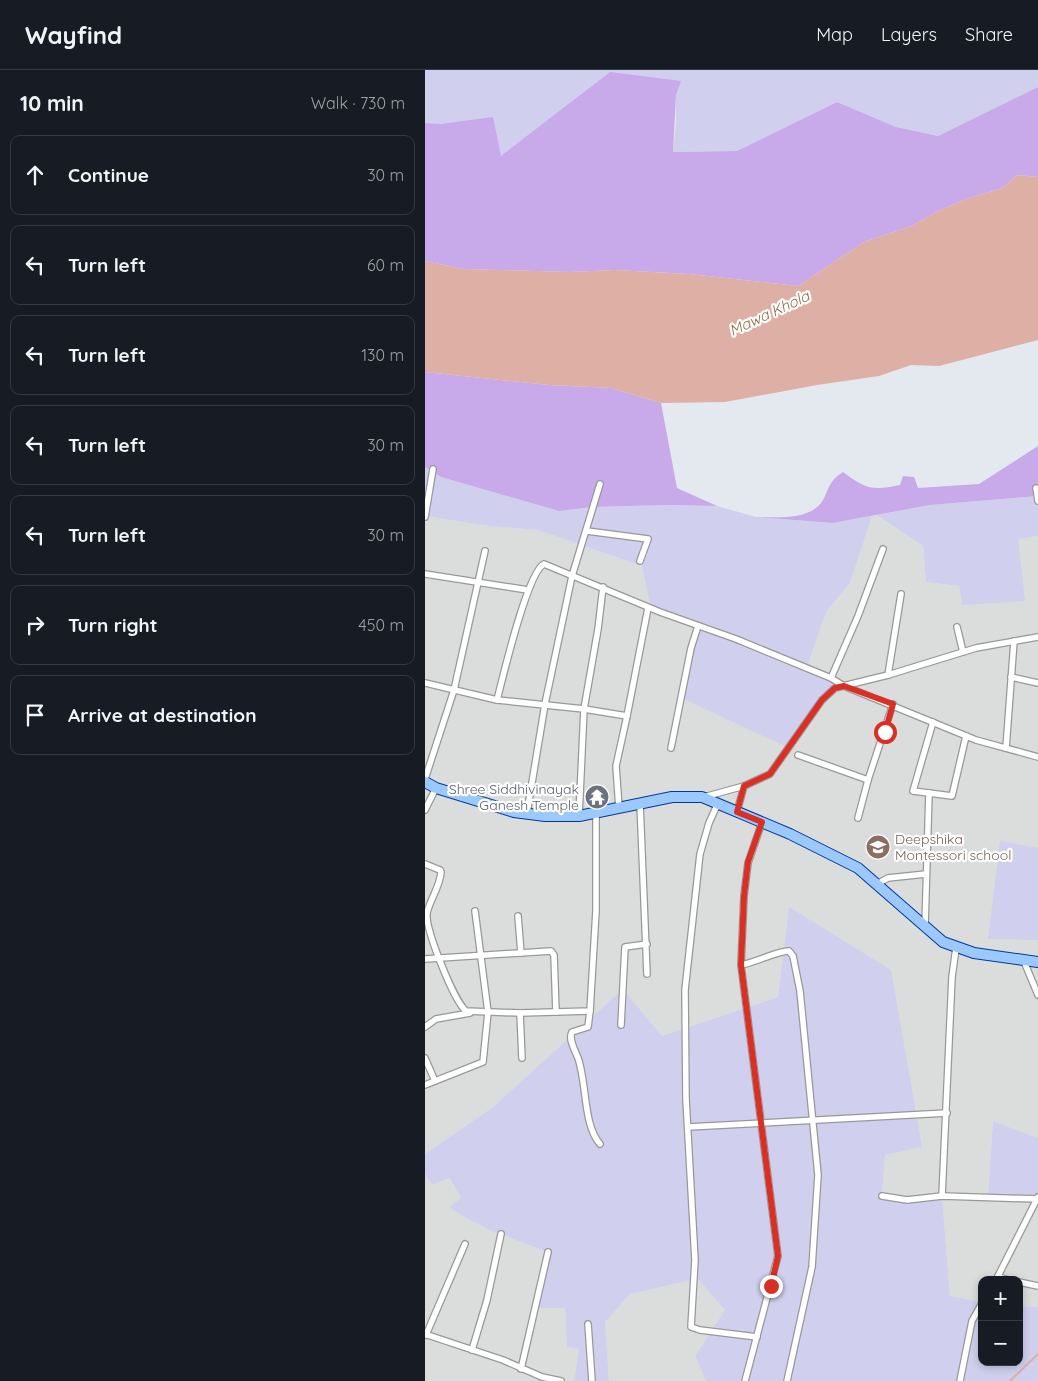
<!DOCTYPE html>
<html lang="en">
<head>
<meta charset="utf-8">
<style>
  body { margin:0; font-family:Quicksand,sans-serif; background:#20242c; color:#f1f3f6 }
  .controls { position:absolute; right:15px; bottom:15px; display:grid; overflow:hidden; border-radius:10px; box-shadow:0 2px 8px #0003 }
  .controls button { width:45px; height:45px; display:grid; place-items:center; padding:0; border:0; border-bottom:1px solid #363941; background:#171b24; color:#f1f3f6; font:25px sans-serif }
  .stop { position:absolute; width:15px; height:15px; margin:-11px; border:4px solid #d93025; border-radius:50%; background:#fff }
  .stop.end { background:#d93025; border-color:#fff; box-shadow:0 1px 5px #0008 }
  .list { margin:0; padding:0; list-style:none }
  h2 { display:flex; justify-content:space-between; align-items:center; height:65px; margin:0; padding:0 20px; font-size:21px }
  h2 small { font-size:16px; font-weight:400; color:#9ea1a6 }
  .list li { display:grid; grid-template-columns:32px 1fr auto; gap:15px; align-items:center; box-sizing:border-box; height:80px; margin:0 10px 10px; padding:0 10px; border:1px solid #363941; border-radius:10px }
  .list b { display:block; font-size:19px; white-space:nowrap }
  .list em { font-size:16px; font-style:normal; color:#9ea1a6 }
  .icon { flex:none; width:28px; height:28px; fill:none; stroke:currentColor; stroke-width:2; stroke-linecap:round; stroke-linejoin:round }
  .map { position:relative; flex:none; width:613px; height:1311px; overflow:hidden }
  header { display:flex; align-items:center; gap:30px; box-sizing:border-box; height:70px; padding:0 25px; background:#171b24; border-bottom:1px solid #363941 }
  header strong { font-size:24px }
  nav { display:flex; gap:28px; margin-inline-start:auto; font-size:18px }
  main { display:flex }
  aside { flex:1; background:#171b24 }
  .map>svg:first-child { display:block }
  .residential { fill:#dbdcdc }
  .farmland { fill:#d0cfee }
  .grass { fill:#c8a9ea }
  .water { fill:#deafa4 }
  .lines { fill:none; stroke-linecap:round; stroke-linejoin:round }
  .stream { stroke:#deafa4; stroke-width:2 }
  .street-casing { stroke:#989898; stroke-width:8 }
  .primary-casing { stroke:#003898; stroke-width:12 }
  .street { stroke:#fff; stroke-width:5.5 }
  .primary { stroke:#9cc9fd; stroke-width:10 }
  .route { stroke:#d93025; stroke-width:6 }
  .labels { text-anchor:middle; dominant-baseline:central; stroke-width:4.5; stroke-linejoin:round; paint-order:stroke }
  .worship-label { font-size:14px; fill:#5b616d; stroke:#fff; text-anchor:end }
  .education-label { font-size:14px; fill:#785e54; stroke:#fff; text-anchor:start }
  .water-label { font-size:15px; font-style:italic; fill:#976941; stroke:#fff }
</style>
</head>
<body>
<header>
<strong>Wayfind</strong>
<nav><a>Map</a><a>Layers</a><a>Share</a></nav>
</header>
<main>
<aside>
<h2>10 min<small>Walk · 730 m</small></h2>
<ul class="list">
<li><svg class="icon" aria-label="ahead" viewBox="0 0 24 24"><path d="M12 20V5M6 11l6-6 6 6"/></svg><div><b>Continue</b></div><em>30 m</em></li>
<li><svg class="icon" aria-label="left" viewBox="0 0 24 24"><path d="M17 20v-9H6M10 6l-5 5 5 5"/></svg><div><b>Turn left</b></div><em>60 m</em></li>
<li><svg class="icon" aria-label="left" viewBox="0 0 24 24"><path d="M17 20v-9H6M10 6l-5 5 5 5"/></svg><div><b>Turn left</b></div><em>130 m</em></li>
<li><svg class="icon" aria-label="left" viewBox="0 0 24 24"><path d="M17 20v-9H6M10 6l-5 5 5 5"/></svg><div><b>Turn left</b></div><em>30 m</em></li>
<li><svg class="icon" aria-label="left" viewBox="0 0 24 24"><path d="M17 20v-9H6M10 6l-5 5 5 5"/></svg><div><b>Turn left</b></div><em>30 m</em></li>
<li><svg class="icon" aria-label="right" viewBox="0 0 24 24"><path d="M7 20v-9h11M14 6l5 5-5 5"/></svg><div><b>Turn right</b></div><em>450 m</em></li>
<li><svg class="icon" aria-label="arrive" viewBox="0 0 24 24"><path d="M6 21V4h12l-3 4 3 4H6"/></svg><div><b>Arrive at destination</b></div></li>
</ul>
</aside>
<div class="map">
<svg width="613" height="1311" viewBox="0 0 613 1311">
  <rect width="100%" height="100%" fill="#e4e8ef"/>
  <g class="residential">
    <path d="M452,445l46,31 3,36 33,4 3,18 56,-66 20,-2v602l-45,-17 -5,76 50,8v102l-19,-1v-26h-37v22l-32,-6 -8,-100 -35,4 -25,-4 3,-41 37,-8 -133,-240 -11,90 -116,39 -39,-47 -130,118 -68,47v-638l64,10 49,4 104,36 8,39 50,19 123,80 10,-11 -27,-27 20,-54 24,-29 22,-67z"/>
    <path d="M0,1104l7,11 16,-7 13,20 -5,14 31,17 61,23 -13,56 30,-1 2,40 12,2 -5,32h-149z"/>
    <path d="M274,1209l26,31 -30,46 11,25h-97l-4,-59 25,-28z"/>
  </g>
  <g class="farmland">
    <path d="M0,0h613v17l-100,49 -42,-9 -59,-25 -100,49 -64,1 3,-29v-28l-66,-23 -109,85 -60,-33 -16,-1z"/>
    <path d="M0,397l16,10 118,34 34,-4 74,-2 50,1 39,11 77,6 39,-7 -22,67 -24,29 -19,54 25,11 1,16 -10,11 -32,45 -107,-50 16,-75 -50,-19 -8,-39 -104,-36 -49,-4 -64,-10z"/>
    <path d="M613,426v40l-20,3 7,62 -63,4 -3,-19 -33,-4 -3,-36 -46,-31 53,-10z"/>
    <path d="M575,771l38,7v92l-50,-1z"/>
    <path d="M364,837l102,63 31,177 -37,8 -3,41 25,4 35,-4 8,100 32,6v60h37v-56l19,1v74h-332l-11,-25 30,-46 -27,-31 -68,15 -25,28 4,59h-35l5,-32 -12,-2 -2,-39h-30l13,-56 -61,-23 -31,-17 -6,-5 11,-9 -12,-20 -17,7 -7,-11v-20l68,-47 130,-118 39,47 116,-39z"/>
    <path d="M568,1051l45,17v67l-50,-8z"/>
  </g>
  <g class="grass">
    <path d="M185,2l71,9 -5,14 -3,57 64,-1 100,-49 59,25 42,9 100,-49v90l-21,-2 -14,13 -37,11 -30,13 -24,14 -48,16 -66,44 -109,-12 -74,-4 -44,2 -108,-3 -38,-8v-138l16,1 52,-7 8,39z"/>
    <path d="M0,302l124,13 62,3 50,15 16,85 40,18 -50,-1 -74,2 -34,4 -118,-34 -16,-10z"/>
    <path d="M613,376v50l-108,9 -97,18 -77,-6c20,0 55,4 67,-17 7,-13 6,-19 20,-28 22,17 30,19 57,13l3,-9 11,1 4,11 61,-4z"/>
  </g>
  <path class="water" d="M592,105l21,2v163l-99,26 -28,-1 -32,11 -62,9 -92,17 -64,1 -50,-15 -62,-3 -124,-13v-111l38,8 108,3 44,-2 74,4 109,12 66,-44 48,-16 24,-14 30,-13 37,-11z"/>
  <g class="lines">
    <path class="stream" d="M585,1311l28,-27"/>
    <defs>
      <g id="street">
        <path d="M611,418l2,13"/>
        <path d="M0,447l8,-48"/>
        <path d="M162,461l61,8 -8,22"/>
        <path d="M458,479l-25,67 -27,62 13,8 132,54 62,17"/>
        <path d="M0,504l103,16"/>
        <path d="M178,517l-5,42 -14,80 43,7 21,-108"/>
        <path d="M532,557l6,25"/>
        <path d="M463,605l13,-81"/>
        <path d="M586,607l27,6"/>
        <path d="M0,613l72,17 87,9 -5,107"/>
        <path d="M72,630c6,-23 30,-127 47,-136l116,48 76,27 95,39"/>
        <path d="M508,652l-20,69 39,5 14,-60"/>
        <path d="M246,678l20,-100 7,-22"/>
        <path d="M581,678l8,-107"/>
        <path d="M373,685l70,25 25,-76"/>
        <path d="M0,709l29,-89 31,-139"/>
        <path d="M279,727l40,-11 26,-12 52,-74 13,-12 53,-13 88,-27 62,-11"/>
        <path d="M215,733l7,171"/>
        <path d="M293,733l-9,20 -9,31 -15,136 1,109 9,161 -4,67 9,3 57,7"/>
        <path d="M194,738l-3,-42 11,-50"/>
        <path d="M0,740l11,-22"/>
        <path d="M312,742l7,-26"/>
        <path d="M102,743l18,-109 27,-128 28,-92"/>
        <path d="M433,748l10,-38"/>
        <path d="M0,794l15,6 1,2c-1,15 -11,27 -14,41 -2,16 27,88 39,98l54,2 70,-2 6,-100v-98"/>
        <path d="M452,814l11,-6 38,-4"/>
        <path d="M93,846l3,37"/>
        <path d="M500,856l4,-133"/>
        <path d="M0,889l126,-8 3,4 2,57"/>
        <path d="M598,889l15,36"/>
        <path d="M316,895c13,-2 39,-15 48,-14l4,5 7,35 18,184 -6,92 -25,114"/>
        <path d="M165,941l-2,16 -16,5c-4,7 3,18 6,26 9,25 5,67 22,86"/>
        <path d="M95,943l2,45"/>
        <path d="M196,955l4,-78 22,-3"/>
        <path d="M0,957l11,-8 34,-6"/>
        <path d="M0,988l10,23"/>
        <path d="M0,1015l58,-23 5,-50 -13,-101"/>
        <path d="M263,1057l259,-14"/>
        <path d="M457,1126l25,4 35,-4 95,3"/>
        <path d="M517,1126l10,-219 4,-29"/>
        <path d="M573,1207l11,3"/>
        <path d="M571,1210l42,-83"/>
        <path d="M594,1212l19,4"/>
        <path d="M163,1254l4,57"/>
        <path d="M0,1264l78,26 39,17 19,4"/>
        <path d="M1,1265l39,-91"/>
        <path d="M47,1280l15,-50 14,-66"/>
        <path d="M96,1299l27,-117"/>
        <path d="M320,1311l33,-125 -37,-291 3,-69 4,-33 14,-41"/>
        <path d="M535,1311l12,-60 10,-18"/>
      </g>
      <path id="primary" d="M0,712l11,6 78,24 31,4h34l93,-19h30l88,37 68,34 85,74 31,11 64,9"/>
    </defs>
    <use href="#street" class="street-casing"/>
    <use href="#primary" class="primary-casing"/>
    <use href="#street" class="street"/>
    <use href="#primary" class="primary"/>
  </g>
  <g class="lines">
    <path class="route" d="M346,1216l7,-30 -37,-291 3,-69 4,-34 14,-40 -25,-10 7,-26 26,-12 52,-74 13,-12 9,-2 49,18 -8,28"/>
  </g>
  <defs>
    <symbol id="temple-disc" viewBox="-11 -11 22 22"><circle r="9.5" fill="#6b7280" stroke="#fff"/><path d="M0-6L5-2H3V0L6.5 2.5H4V6H1.5V3h-3V6H-4V2.5H-6.5L-3 0V-2H-5Z" fill="#fff"/></symbol>
    <symbol id="school-disc" viewBox="-11 -11 22 22"><circle r="9.5" fill="#8d6e63" stroke="#fff"/><path d="M0-5L7-2L0 1L-7-2ZM-4 1L0 2.5L4 1V4Q0 6-4 4Z" fill="#fff"/></symbol>
  </defs>
  <g fill-rule="evenodd">
    <use href="#temple-disc" x="158" y="713" width="28" height="28"/>
    <use href="#school-disc" x="439" y="763" width="28" height="28"/>
  </g>
  <g class="labels">
    <g class="worship-label">
      <text x="154" y="719">Shree Siddhivinayak<tspan x="154" dy="16">Ganesh Temple</tspan></text>
    </g>
    <g class="education-label">
      <text x="470" y="769">Deepshika<tspan x="470" dy="16">Montessori school</tspan></text>
    </g>
    <g class="water-label">
      <text transform="translate(344 243) rotate(-25)">Mawa Khola</text>
    </g>
  </g>
</svg>
<div class="controls">
<button>+</button>
<button>−</button>
</div>
<div class="stop" style="left:460px;top:662px"></div>
<div class="stop end" style="left:346px;top:1216px"></div>
</div>
</main>
</body>
</html>
